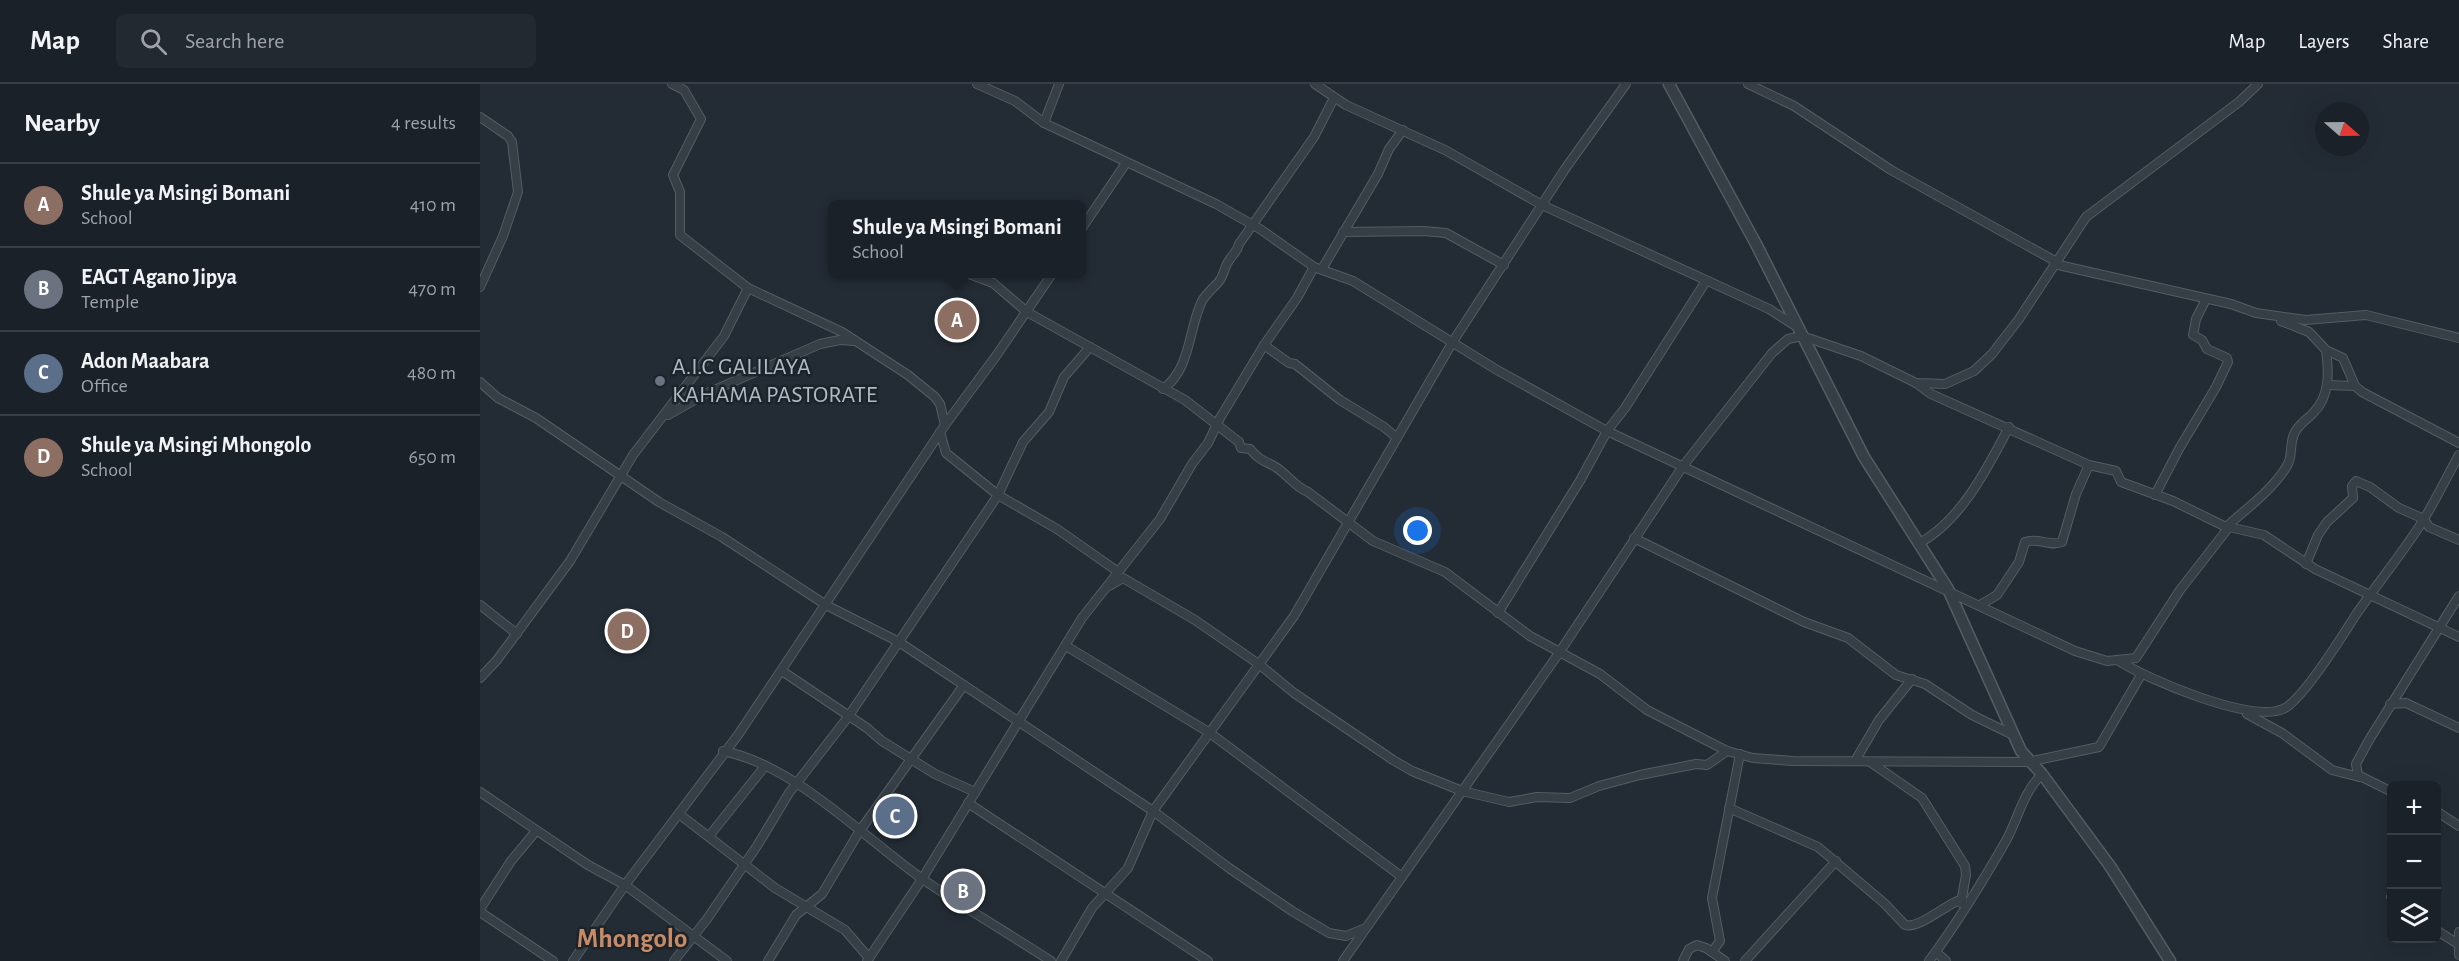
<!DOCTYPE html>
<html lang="en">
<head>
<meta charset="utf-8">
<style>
  body { margin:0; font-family:"Alegreya Sans",sans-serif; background:#232930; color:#f1f3f6 }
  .controls { position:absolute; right:18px; bottom:18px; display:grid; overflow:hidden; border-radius:9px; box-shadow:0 6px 24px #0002 }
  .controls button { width:54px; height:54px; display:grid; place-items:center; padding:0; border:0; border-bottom:2px solid #383e45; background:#1a2128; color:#f1f3f6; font:30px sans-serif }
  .compass { position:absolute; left:1835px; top:18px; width:54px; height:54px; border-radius:50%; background:#1a2128; box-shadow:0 6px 24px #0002; rotate:110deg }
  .you { position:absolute; left:938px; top:447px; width:21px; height:21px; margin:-15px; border:4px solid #fff; border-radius:50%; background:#1a73e8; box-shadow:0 0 0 9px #1a73e833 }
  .badge { display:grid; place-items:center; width:39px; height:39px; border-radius:50%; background:#2563eb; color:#fff; font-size:20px; font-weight:700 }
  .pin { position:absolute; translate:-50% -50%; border:3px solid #fff; box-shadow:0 2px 6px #0006 }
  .popup { position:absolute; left:348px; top:116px; width:258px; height:78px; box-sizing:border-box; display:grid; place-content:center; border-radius:9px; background:#1a2128; filter:drop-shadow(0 2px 4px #0005); font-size:20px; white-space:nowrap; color:#9fa3a8 }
  .popup b { font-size:22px; color:#f1f3f6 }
  .popup::after { content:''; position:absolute; left:50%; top:100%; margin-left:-12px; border:12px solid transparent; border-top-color:#1a2128 }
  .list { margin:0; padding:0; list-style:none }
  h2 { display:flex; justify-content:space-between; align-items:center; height:78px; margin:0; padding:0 24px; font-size:26px }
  h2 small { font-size:20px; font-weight:400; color:#9fa3a8 }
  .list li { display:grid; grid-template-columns:39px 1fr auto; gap:18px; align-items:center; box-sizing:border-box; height:84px; padding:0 24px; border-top:2px solid #383e45 }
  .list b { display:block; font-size:22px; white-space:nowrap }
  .list p { margin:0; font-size:20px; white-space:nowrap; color:#9fa3a8 }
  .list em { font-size:20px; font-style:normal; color:#9fa3a8 }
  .icon { flex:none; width:33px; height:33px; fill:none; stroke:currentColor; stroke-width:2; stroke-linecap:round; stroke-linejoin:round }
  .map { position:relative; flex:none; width:1979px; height:877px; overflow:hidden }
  header { display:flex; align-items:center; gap:36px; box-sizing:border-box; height:84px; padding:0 30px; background:#1a2128; border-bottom:2px solid #383e45 }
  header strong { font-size:28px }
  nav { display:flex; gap:33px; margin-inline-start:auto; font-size:21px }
  .search { width:420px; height:54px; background:#232930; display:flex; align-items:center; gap:15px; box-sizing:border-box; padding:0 21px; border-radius:9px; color:#9fa3a8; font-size:22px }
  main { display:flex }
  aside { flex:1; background:#1a2128 }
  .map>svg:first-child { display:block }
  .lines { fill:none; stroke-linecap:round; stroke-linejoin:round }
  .minor-casing { stroke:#545c64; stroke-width:10 }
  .tertiary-casing { stroke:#545c64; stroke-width:13 }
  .minor { stroke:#363e46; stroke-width:8 }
  .tertiary { stroke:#363e46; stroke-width:10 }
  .worship-dot { fill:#6b7280; stroke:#1b232b; stroke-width:2 }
  .labels { text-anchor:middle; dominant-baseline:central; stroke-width:5; stroke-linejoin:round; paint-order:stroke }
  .poi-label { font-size:24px; fill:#b1b9c3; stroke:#1b232b; text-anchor:start }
  .quarter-label { font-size:27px; font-weight:bold; fill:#c78b67; stroke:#1b232b }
</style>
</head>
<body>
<header>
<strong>Map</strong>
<div class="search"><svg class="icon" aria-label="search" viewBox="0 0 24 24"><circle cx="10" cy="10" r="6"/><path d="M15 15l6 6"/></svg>Search here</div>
<nav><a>Map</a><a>Layers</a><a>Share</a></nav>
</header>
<main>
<aside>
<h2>Nearby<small>4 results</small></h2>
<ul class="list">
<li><span class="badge" style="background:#8d6e63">A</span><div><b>Shule ya Msingi Bomani</b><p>School</p></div><em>410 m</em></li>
<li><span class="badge" style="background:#6b7280">B</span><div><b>EAGT Agano Jipya</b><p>Temple</p></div><em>470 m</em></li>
<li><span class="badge" style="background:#5c6f8a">C</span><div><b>Adon Maabara</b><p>Office</p></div><em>480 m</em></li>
<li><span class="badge" style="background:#8d6e63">D</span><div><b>Shule ya Msingi Mhongolo</b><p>School</p></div><em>650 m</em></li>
</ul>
</aside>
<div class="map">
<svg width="1979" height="877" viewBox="0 0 1979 877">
  <rect width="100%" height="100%" fill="#232c35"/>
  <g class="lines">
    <defs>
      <g id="minor">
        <path d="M192,0l12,6 17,29 -28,56 7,17v43l68,53 94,44 66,43 27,22 5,7 5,21"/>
        <path d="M497,0l38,17 29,22 172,81 44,25 54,38 39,14 144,89 110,61 468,220 32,10 29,-3 44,-68 49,-63 35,8 51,34 144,68"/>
        <path d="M835,0l31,21 99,45 97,55 227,104 28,18"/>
        <path d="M1268,0l46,22 97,64 164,91"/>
        <path d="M0,33l28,19 4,6 6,50 -15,44 -23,51"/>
        <path d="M564,39l15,-39"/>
        <path d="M602,144l44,-65"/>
        <path d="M863,148l80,-1 23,2 58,32"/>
        <path d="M1574,180l177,40 25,9 50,7 60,-5 93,23"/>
        <path d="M842,185l56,-95 11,-25 14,-19"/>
        <path d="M489,190l24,9 34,29 158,88 54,42 2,6 9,1c12,14 15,11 27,19 12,8 18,19 31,24l65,49 72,31 85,64 70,38 47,36 80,41 26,7 40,3 235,1 71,-15 42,-72"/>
        <path d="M1801,237l28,11 17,18 17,8 12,28 7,6 97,51"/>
        <path d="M784,261l25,18 6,1 45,36 44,27 13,11"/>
        <path d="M0,298l18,16 38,20 123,84 63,35 104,68 73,37 254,169 76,57 63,43 37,22 17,3 17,-7"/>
        <path d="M1436,299l15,11 158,71 27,6 5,11 52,19 53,26"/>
        <path d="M1847,301l28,1"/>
        <path d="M683,305c28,-20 25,-59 39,-88 5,-9 13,-14 18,-21 4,-6 5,-15 10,-21 4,-6 7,-7 9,-15l75,-107 20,-39"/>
        <path d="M188,331l37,-21 115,-50 20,-4 14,1"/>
        <path d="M460,348l6,21 52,42 59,34 60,42"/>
        <path d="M1675,411l24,-46 37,-62 12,-25 -1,-4 -20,-9 -5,-9 -9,-5 3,-16 10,-20"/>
        <path d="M1748,443h-2c20,-18 49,-39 62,-63 5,-10 1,-21 7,-32 5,-9 12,-12 19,-20 16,-16 15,-41 12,-62"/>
        <path d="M1154,454l170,84 44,16 48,37 29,9 47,31 41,20"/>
        <path d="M1438,460c43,-23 69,-75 91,-117"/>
        <path d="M1826,480l12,-29 9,-13 26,-24 -1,-12 4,-5 14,6 29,21 25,11 5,8 30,13"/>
        <path d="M629,502l14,-8 72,42 65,45 34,28 99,67 19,11 50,20 47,11 28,-5 33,1 29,-12 41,-11 56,-11 11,1 20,-14"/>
        <path d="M0,521l37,29"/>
        <path d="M1500,521l17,-10 22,-33 6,-20c13,-5 25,5 37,0l14,-48 13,-29"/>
        <path d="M1018,529l83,-134 26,-48 18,-23 81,-127"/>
        <path d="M586,562l144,87 192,144"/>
        <path d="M1639,577c30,19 131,62 164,48 19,-8 60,-74 72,-93 21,-30 44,-59 64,-89 15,-23 27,-49 40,-72"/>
        <path d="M302,587l85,57 15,13 53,33 40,18"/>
        <path d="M0,594l17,-18 73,-99 63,-106 91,-119 24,-48"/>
        <path d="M1910,620l16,-1 53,25"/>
        <path d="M1767,630l35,19 50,37 27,7"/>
        <path d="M243,667c71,14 139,85 198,127 42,29 87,55 130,83"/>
        <path d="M1375,677l24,-41 33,-41"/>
        <path d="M1390,678l52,36 43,68 1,9 -5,28"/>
        <path d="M0,708l108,73 37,20 102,76"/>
        <path d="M1912,708l-34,-17 -2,-11 13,-24 90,-144"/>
        <path d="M488,719l240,158"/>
        <path d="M1249,724l89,39 66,56 21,22c14,4 40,-20 57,-26"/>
        <path d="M1956,727l23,15"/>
        <path d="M199,730l96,74 70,42 24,28"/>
        <path d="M230,751l55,-69"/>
        <path d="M1911,813h1"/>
        <path d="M0,825l31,-48 25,-30"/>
        <path d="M0,828l73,49"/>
        <path d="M1956,846l22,14"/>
        <path d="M1979,848v23"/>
        <path d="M1232,868l8,-11 -8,-43 28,-144"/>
        <path d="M1456,868l10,9"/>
        <path d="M93,877l52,-76 113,-150 207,-310 51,-69 56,-82"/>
        <path d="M194,877l33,-42 50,-73 32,-53 59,-76 77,-114 73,-108 25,-53 26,-30 15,-35 26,-30"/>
        <path d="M288,877l28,-46 26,-21 37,-62 105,-147"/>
        <path d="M387,877l55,-82 160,-261 78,-99 32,-55 16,-21 12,-25 44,-73 33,-47 17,-31"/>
        <path d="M581,877l31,-53 36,-40 25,-57 141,-195 158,-273 113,-174 61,-85"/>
        <path d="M863,877l216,-308 124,-187 89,-113 16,-14 14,-3 59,20 55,27 29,1 29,-13 18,-17 27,-35 67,-102 153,-115 19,-18"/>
        <path d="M1203,877l6,-12 8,-4 9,3 19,13"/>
        <path d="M1265,877l91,-100"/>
        <path d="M1449,877c29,-39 54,-80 78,-122 12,-23 16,-46 35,-65"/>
      </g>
      <path id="tertiary" d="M1189,0l87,160 108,213 84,132 73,162 21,23 68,92 60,95"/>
    </defs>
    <use href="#minor" class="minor-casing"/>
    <use href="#tertiary" class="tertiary-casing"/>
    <use href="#minor" class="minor"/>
    <use href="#tertiary" class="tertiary"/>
  </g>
  <circle class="worship-dot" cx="180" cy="297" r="6"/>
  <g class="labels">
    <g class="poi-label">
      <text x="192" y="283">A.I.C GALILAYA<tspan x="192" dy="28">KAHAMA PASTORATE</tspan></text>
    </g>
    <g class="quarter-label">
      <text x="152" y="854">Mhongolo</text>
    </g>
  </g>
</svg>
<div class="controls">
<button>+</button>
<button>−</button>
<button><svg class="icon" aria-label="layers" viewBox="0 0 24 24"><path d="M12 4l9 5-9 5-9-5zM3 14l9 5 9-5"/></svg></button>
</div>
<svg class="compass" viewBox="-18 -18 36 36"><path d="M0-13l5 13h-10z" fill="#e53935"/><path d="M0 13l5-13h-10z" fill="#9fa3a8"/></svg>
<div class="you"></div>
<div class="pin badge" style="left:477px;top:236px;background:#8d6e63">A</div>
<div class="popup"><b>Shule ya Msingi Bomani</b>School</div>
<div class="pin badge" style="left:483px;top:807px;background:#6b7280">B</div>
<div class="pin badge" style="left:415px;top:732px;background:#5c6f8a">C</div>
<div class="pin badge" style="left:147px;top:547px;background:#8d6e63">D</div>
</div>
</main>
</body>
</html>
